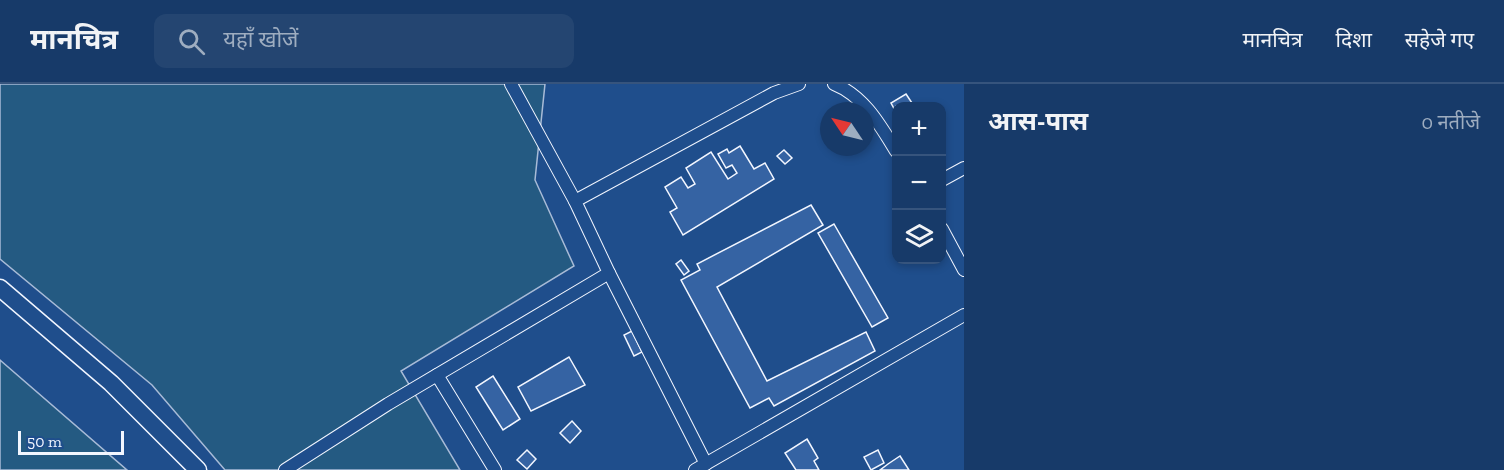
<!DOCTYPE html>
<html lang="hi">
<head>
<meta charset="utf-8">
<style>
  body { margin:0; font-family:"Zilla Slab","Noto Sans Devanagari",serif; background:#244571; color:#f1f3f6 }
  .controls { position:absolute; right:18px; top:18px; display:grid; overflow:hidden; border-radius:12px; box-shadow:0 3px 9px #0003 }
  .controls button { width:54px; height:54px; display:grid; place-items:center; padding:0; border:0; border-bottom:2px solid #36547d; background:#173a69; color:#f1f3f6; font:30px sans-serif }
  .compass { position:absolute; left:820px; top:18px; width:54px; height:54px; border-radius:50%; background:#173a69; box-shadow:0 3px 9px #0003; rotate:305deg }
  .scale { position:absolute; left:18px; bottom:15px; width:106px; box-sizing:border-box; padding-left:6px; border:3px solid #f2f6ff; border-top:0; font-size:16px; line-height:21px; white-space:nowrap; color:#f2f6ff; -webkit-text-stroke:4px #1f4e8c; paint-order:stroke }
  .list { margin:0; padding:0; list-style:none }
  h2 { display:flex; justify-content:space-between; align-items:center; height:78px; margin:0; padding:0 24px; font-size:26px }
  h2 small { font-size:20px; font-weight:400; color:#9eadc0 }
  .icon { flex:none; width:33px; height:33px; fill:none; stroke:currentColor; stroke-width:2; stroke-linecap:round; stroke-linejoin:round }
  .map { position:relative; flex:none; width:964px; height:386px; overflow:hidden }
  header { display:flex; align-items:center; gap:36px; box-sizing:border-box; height:84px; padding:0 30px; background:#173a69; border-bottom:2px solid #36547d }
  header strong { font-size:28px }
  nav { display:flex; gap:33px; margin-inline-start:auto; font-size:21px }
  .search { width:420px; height:54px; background:#244571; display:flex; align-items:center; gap:15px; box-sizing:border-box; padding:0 21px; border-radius:12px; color:#9eadc0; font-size:22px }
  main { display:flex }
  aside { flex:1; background:#173a69 }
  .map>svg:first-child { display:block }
  .green { fill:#245a82; stroke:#a8bbd7; stroke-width:1.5 }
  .building { fill:#3563a3; stroke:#f2f6ff; stroke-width:1.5 }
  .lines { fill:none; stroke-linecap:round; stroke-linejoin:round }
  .minor-casing { stroke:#f2f6ff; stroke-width:14 }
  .tertiary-casing { stroke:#f2f6ff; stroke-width:19 }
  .minor { stroke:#1f4e8c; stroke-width:12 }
  .tertiary { stroke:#1f4e8c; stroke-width:16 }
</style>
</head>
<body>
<header>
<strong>मानचित्र</strong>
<div class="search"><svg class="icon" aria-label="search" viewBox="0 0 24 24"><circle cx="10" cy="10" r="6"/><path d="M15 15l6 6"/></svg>यहाँ खोजें</div>
<nav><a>मानचित्र</a><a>दिशा</a><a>सहेजे गए</a></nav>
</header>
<main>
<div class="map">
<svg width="964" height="386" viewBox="0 0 964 386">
  <rect width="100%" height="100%" fill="#1f4e8c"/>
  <g class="green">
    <path d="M0,0h545l-10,96 39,86 -173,105 59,99h-235l-73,-85 -152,-126z"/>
    <path d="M0,276l127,110h-127z"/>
  </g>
  <g class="building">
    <path d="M906,10l8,12h-18v6l-5,-9z"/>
    <path d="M740,62l14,23 11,-6 9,16 -91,56 -13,-23 7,-4 -12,-21 16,-10 7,11 7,-4 -9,-16 25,-16 17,27 9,-6 -5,-8 -6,3 -8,-14 9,-5 2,4z"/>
    <path d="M784,66l8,8 -7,6 -8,-8z"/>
    <path d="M811,121l12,20 -106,62 50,94 99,-49 9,19 -101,55 -5,-8 -19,10 -69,-128 19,-10 -3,-6z"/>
    <path d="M834,140l54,94 -16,9 -54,-94z"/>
    <path d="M681,176l8,11 -5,4 -8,-11z"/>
    <path d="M632,247l10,21 -8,4 -10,-21z"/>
    <path d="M569,273l16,28 -54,26 -13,-24z"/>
    <path d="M493,292l27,43 -17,11 -27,-43z"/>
    <path d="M572,337l9,10 -11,12 -10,-10z"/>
    <path d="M807,355l11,19 -4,3 5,9h-23l-11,-17z"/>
    <path d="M527,366l9,9 -9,10 -10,-9z"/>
    <path d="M878,366l6,13 -13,7 -7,-13z"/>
    <path d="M900,372l9,14h-29l8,-6z"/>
  </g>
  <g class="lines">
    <defs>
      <g id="minor">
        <path d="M511,0l64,117"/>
        <path d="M834,0c30,12 46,41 62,67"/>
        <path d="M942,96l22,-12"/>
        <path d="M942,145l22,41"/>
        <path d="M609,189l97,191"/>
        <path d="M437,291l58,95"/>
        <path d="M285,386l103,-66 221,-131 -34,-72 199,-108 25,-9"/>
        <path d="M695,386l269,-155"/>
      </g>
      <path id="tertiary" d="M0,204l111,95 87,87"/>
    </defs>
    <use href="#minor" class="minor-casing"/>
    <use href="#tertiary" class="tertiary-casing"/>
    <use href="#minor" class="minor"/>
    <use href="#tertiary" class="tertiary"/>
  </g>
</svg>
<div class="controls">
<button>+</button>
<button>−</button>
<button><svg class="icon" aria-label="layers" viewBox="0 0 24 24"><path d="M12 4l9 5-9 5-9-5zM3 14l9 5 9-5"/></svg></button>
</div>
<svg class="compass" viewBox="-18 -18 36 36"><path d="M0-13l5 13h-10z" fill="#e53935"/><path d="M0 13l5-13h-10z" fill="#9eadc0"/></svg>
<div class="scale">50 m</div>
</div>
<aside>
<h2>आस-पास<small>0 नतीजे</small></h2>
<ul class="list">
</ul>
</aside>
</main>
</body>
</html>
